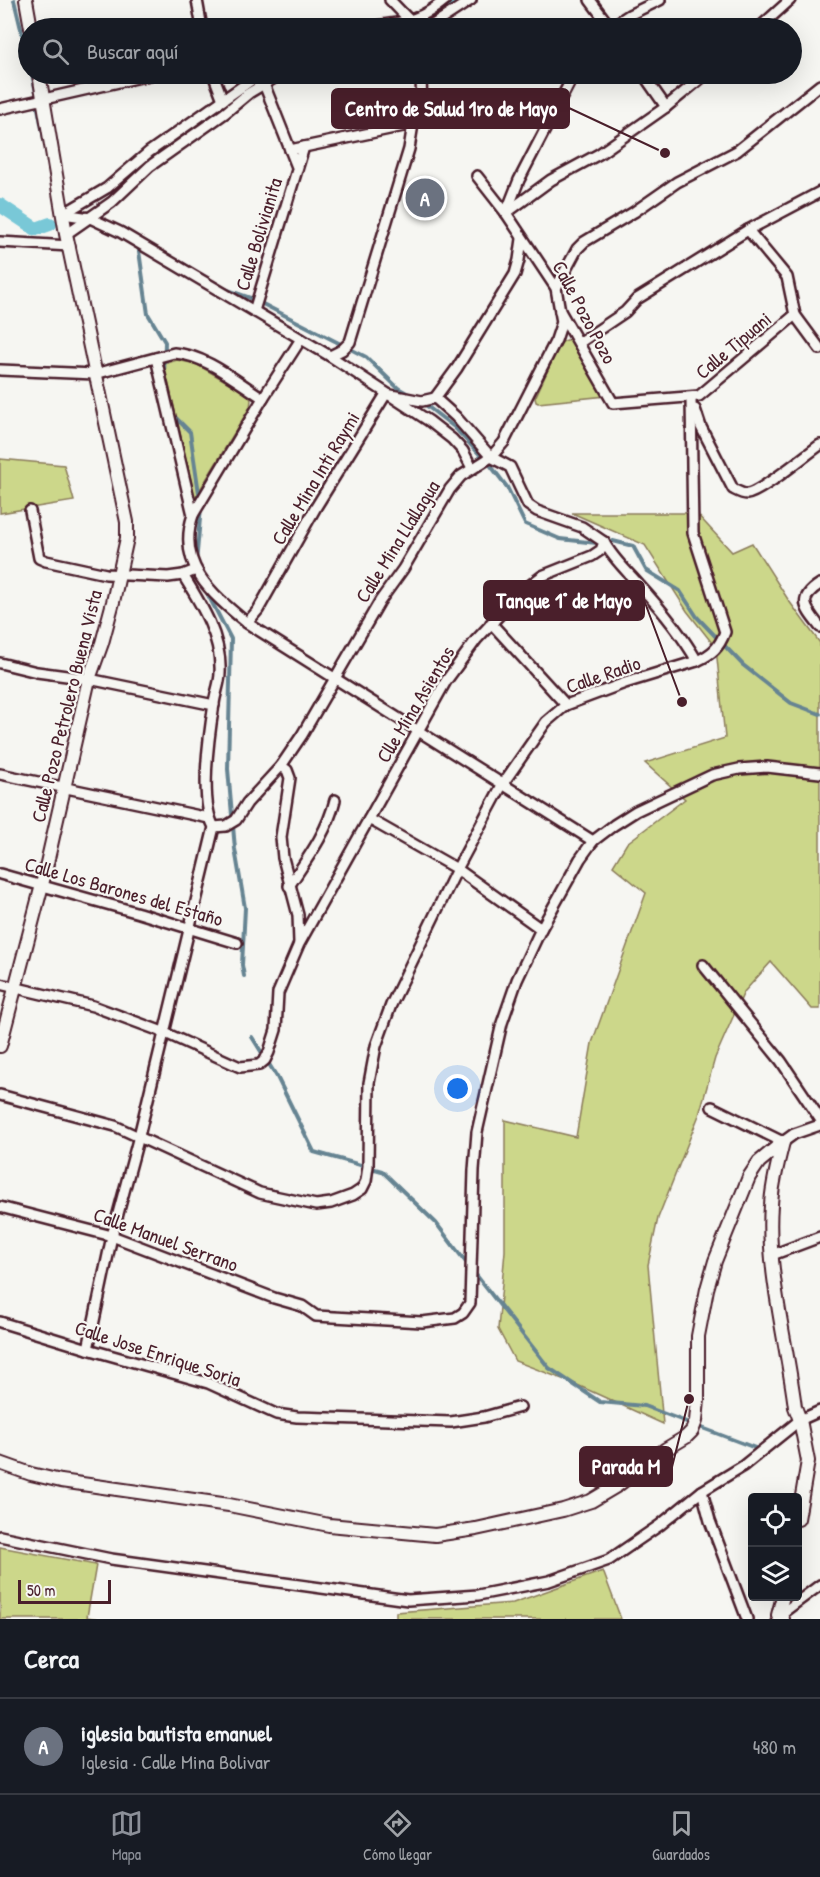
<!DOCTYPE html>
<html lang="es">
<head>
<meta charset="utf-8">
<style>
  body { margin:0; font-family:"Patrick Hand",sans-serif; background:#242831; color:#f1f3f6 }
  .controls { position:absolute; right:18px; bottom:18px; display:grid; overflow:hidden; border-radius:6px; box-shadow:0 6px 24px #0002 }
  .controls button { width:54px; height:54px; display:grid; place-items:center; padding:0; border:0; border-bottom:2px solid #363941; background:#171b24; color:#f1f3f6; font:30px sans-serif }
  .scale { position:absolute; left:18px; bottom:15px; width:93px; box-sizing:border-box; padding-left:6px; border:3px solid #4a1f2b; border-top:0; font-size:16px; line-height:21px; white-space:nowrap; color:#4a1f2b; -webkit-text-stroke:4px #f6f6f2; paint-order:stroke }
  .you { position:absolute; left:458px; top:1089px; width:21px; height:21px; margin:-15px; border:4px solid #fff; border-radius:50%; background:#1a73e8; box-shadow:0 0 0 9px #1a73e833 }
  .badge { display:grid; place-items:center; width:39px; height:39px; border-radius:50%; background:#8c9099; color:#fff; font-size:20px; font-weight:700 }
  .pin { position:absolute; translate:-50% -50%; border:3px solid #fff; box-shadow:0 2px 6px #0006 }
  .list { margin:0; padding:0; list-style:none }
  h2 { display:flex; justify-content:space-between; align-items:center; height:78px; margin:0; padding:0 24px; font-size:26px }
  h2 small { font-size:20px; font-weight:400; color:#9ea1a6 }
  .list li { display:grid; grid-template-columns:39px 1fr auto; gap:18px; align-items:center; box-sizing:border-box; height:96px; padding:0 24px; border-top:2px solid #363941 }
  .list b { display:block; font-size:22px; white-space:nowrap }
  .list p { margin:0; font-size:20px; white-space:nowrap; color:#9ea1a6 }
  .list em { font-size:20px; font-style:normal; color:#9ea1a6 }
  .icon { flex:none; width:33px; height:33px; fill:none; stroke:currentColor; stroke-width:2; stroke-linecap:round; stroke-linejoin:round }
  .map { position:relative; flex:none; width:820px; height:1619px; overflow:hidden }
  .search { position:absolute; background:#171b24; box-shadow:0 6px 24px #0002; left:18px; right:18px; top:18px; height:66px; display:flex; align-items:center; gap:15px; box-sizing:border-box; padding:0 21px; border-radius:33px; color:#9ea1a6; font-size:22px }
  .sheet { height:174px; background:#171b24 }
  nav { display:flex; justify-content:space-around; align-items:center; box-sizing:border-box; height:84px; border-top:2px solid #363941; background:#171b24; font-size:16px; color:#9ea1a6 }
  nav a { display:grid; justify-items:center; gap:3px }
  nav .on { color:#8c9099 }
  .map>svg:first-child { display:block }
  .green { fill:#ccd78a; stroke:#8b7b5a; stroke-width:1.5 }
  .lines { fill:none; stroke-linecap:round; stroke-linejoin:round }
  .stream { stroke:#668492; stroke-width:4 }
  .canal { stroke:#79c8d7; stroke-width:14 }
  .minor-casing { stroke:#4a1f2b; stroke-width:14 }
  .tertiary-casing { stroke:#4a1f2b; stroke-width:16 }
  .minor { stroke:#f6f6f2; stroke-width:9 }
  .tertiary { stroke:#f6f6f2; stroke-width:12 }
  .labels { text-anchor:middle; dominant-baseline:central; stroke-width:4.5; stroke-linejoin:round; paint-order:stroke }
  .street-label { font-size:20px; fill:#4a1f2b; stroke:#f6f6f2 }
  .leader { fill:none; stroke:#4a1f2b; stroke-width:2 }
  .callout-dot { fill:#4a1f2b; stroke:#f6f6f2; stroke-width:2 }
  .callout { fill:#4a1f2b; stroke:#4a1f2b; stroke-width:2 }
  .callout-label { font-size:21px; text-anchor:middle; font-weight:bold; fill:#fff }
</style>
</head>
<body>
<div class="map">
<svg width="820" height="1619" viewBox="0 0 820 1619">
  <rect width="100%" height="100%" fill="#f6f6f2"/>
  <filter id="ink" filterUnits="userSpaceOnUse"><feTurbulence type="fractalNoise" baseFrequency=".0167" numOctaves="2"/><feDisplacementMap in="SourceGraphic" scale="12" xChannelSelector="R" yChannelSelector="G"/><feConvolveMatrix kernelMatrix="1 2 1 2 8 2 1 2 1" color-interpolation-filters="sRGB"/></filter>
  <g filter="url(#ink)">
    <g class="green">
      <path d="M573,338l33,58 -68,7 -2,-1 -1,-4 25,-54 4,-3z"/>
      <path d="M177,360l19,4 52,30 3,6 -1,7 -55,91 -31,-134z"/>
      <path d="M0,459l64,6 10,36 -74,12z"/>
      <path d="M572,513h124l36,39 20,-9 37,58 31,42v366h-8l-41,-47 -27,30 -29,66 -16,57 -41,103 -10,47 15,159 -90,-41 -58,-22 -17,-32 7,-78v-131l71,17 16,-94 54,-150 -33,-27 14,-23 58,-44 -40,-36 80,-25 -9,-90 -29,-37 -42,-66z"/>
      <path d="M0,1547l96,18 -9,52 13,2h-100z"/>
      <path d="M603,1571l18,48h-225v-7l117,-9z"/>
    </g>
    <g class="lines">
      <g class="stream">
        <path d="M14,0l14,58"/>
        <path d="M32,74l4,18"/>
        <path d="M38,108l16,82"/>
        <path d="M137,237l11,77 17,28 -1,34"/>
        <path d="M137,237l53,31"/>
        <path d="M222,288l31,11 113,58 32,31 14,8"/>
        <path d="M423,403l31,24 28,30"/>
        <path d="M172,414l18,18 10,68"/>
        <path d="M491,466l16,21 18,37 35,15 37,4"/>
        <path d="M613,541l20,5 13,24 34,21 17,26 46,48 48,38 29,11"/>
        <path d="M196,563l5,-56"/>
        <path d="M205,589l26,50 -3,130 7,80 10,59 -3,57 2,11"/>
        <path d="M252,1037l25,40 37,75 68,19 54,52 32,42"/>
        <path d="M473,1271l76,97 51,34 44,4 114,43"/>
      </g>
      <g class="canal">
        <path d="M400,28c25,-2 39,-10 57,-28"/>
        <path d="M0,205l36,24 14,-5"/>
      </g>
      <defs>
        <g id="minor">
          <path d="M197,0l5,28"/>
          <path d="M390,0l27,28"/>
          <path d="M590,0l21,28"/>
          <path d="M365,28c36,-7 50,-3 80,-28"/>
          <path d="M428,28l43,-28"/>
          <path d="M609,28l20,-13 31,-15"/>
          <path d="M759,28l31,-28"/>
          <path d="M213,74l10,26"/>
          <path d="M643,74l23,33"/>
          <path d="M0,109l154,-35"/>
          <path d="M290,150l123,-26 9,-10 -1,-40"/>
          <path d="M477,176l29,37 50,75 4,23 53,92 86,-7 96,-81"/>
          <path d="M506,213l45,-33 48,-26 67,-47 40,-33"/>
          <path d="M506,213l13,-33 55,-106"/>
          <path d="M63,214l27,4 30,14 210,124 99,65 23,18 11,12 9,17"/>
          <path d="M63,214l44,-26 42,-36 111,-78 37,93"/>
          <path d="M748,230l39,47 8,38 25,34"/>
          <path d="M66,234l46,-32 38,-36 75,-53 24,-20 32,-19"/>
          <path d="M0,242l70,4"/>
          <path d="M556,288l21,-39 7,-7 50,-30 43,-30 60,-31 83,-66"/>
          <path d="M254,311l50,-164"/>
          <path d="M301,339l-38,59 -70,117c-17,50 19,79 54,108l346,218"/>
          <path d="M579,343l46,-31 12,-13 111,-69 72,-38"/>
          <path d="M330,356l12,-6 8,-8 59,-193 4,-25"/>
          <path d="M156,358l37,157"/>
          <path d="M0,370l95,4 79,-21c32,2 62,28 89,45"/>
          <path d="M435,398l22,-30 58,-94 4,-14 3,-21"/>
          <path d="M691,398l2,135 32,99c-6,16 -13,22 -28,29"/>
          <path d="M695,409l6,18 32,62c4,2 9,5 14,5 13,-1 60,-40 73,-49"/>
          <path d="M30,511l9,47 7,3 60,13 62,3 15,-2 13,-5"/>
          <path d="M820,584c-24,15 -14,25 0,43"/>
          <path d="M247,623l11,-13 58,-103 70,-113 36,7 13,-3"/>
          <path d="M491,623l75,82"/>
          <path d="M0,663l37,9 52,7 125,26"/>
          <path d="M281,766l6,4 3,8 -9,59 2,21 15,57 1,28"/>
          <path d="M0,774l209,44"/>
          <path d="M369,819l88,50 84,60"/>
          <path d="M214,827l12,-1 10,-6 11,-17 34,-37 21,-31 78,-134 23,-32 47,-80 11,-13 30,-19 13,-15 52,-102 6,-18 -2,-11"/>
          <path d="M0,874l139,39 98,30"/>
          <path d="M289,886c18,-27 38,-53 46,-86"/>
          <path d="M703,965l78,96 39,58"/>
          <path d="M0,984l93,22 70,26 77,35 19,-2 6,-5 4,-8 7,-22 2,-37 21,-49 147,-263 30,-41 45,-48 21,-16 50,-20 9,-6 3,-8 -22,-15 -45,-16 -9,-6 -18,-38 -19,-10 -35,-40 -21,-19"/>
          <path d="M0,1095l115,31 145,67 56,12 15,-2 22,-8 9,-6 4,-8 2,-15 1,-83 7,-37 15,-41 66,-136 45,-84 44,-63 20,-17 59,-22 72,-22c-16,-28 -36,-52 -57,-75 -12,-14 -27,-27 -36,-44"/>
          <path d="M712,1107l71,35 11,-8 26,-9"/>
          <path d="M0,1207l112,29 162,62 28,8 14,10 106,6 33,-4 8,-5 7,-10 4,-133 3,-38 25,-109 15,-43 24,-51 39,-70 13,-18 21,-16 22,-14 76,-36 27,-6 28,-2 53,6"/>
          <path d="M772,1255l48,-18"/>
          <path d="M0,1322l88,27 120,34 68,31 21,3 154,5 33,-5 36,-10"/>
          <path d="M88,1349l24,-113 27,-100 75,-309c-15,-26 -5,-92 0,-123 1,-10 6,-21 6,-31 2,-36 -19,-69 -37,-98"/>
          <path d="M702,1491l8,30 37,98"/>
          <path d="M0,1536l111,23 297,41 70,-5 71,-14 60,-21 51,-35 42,-34 41,-25 57,-46 20,-9"/>
          <path d="M777,1617l43,-32"/>
        </g>
        <g id="tertiary">
          <path d="M26,0l5,28"/>
          <path d="M0,1046l42,-161 47,-206 13,-36 11,-41 14,-64v-16l-61,-288 -27,-160"/>
          <path d="M783,1142c-5,21 -11,41 -12,63 -5,64 16,138 24,202l5,13 8,41 -10,58"/>
          <path d="M0,1463l31,11 30,7 168,24 100,20 106,10 41,-6 87,-19 28,-9 27,-16 48,-36 20,-12 6,-6 4,-10 2,-21v-64l9,-47 8,-28 34,-84 10,-15 24,-20"/>
          <path d="M783,1596l-5,19 5,4"/>
        </g>
      </defs>
      <use href="#minor" class="minor-casing"/>
      <use href="#tertiary" class="tertiary-casing"/>
      <use href="#minor" class="minor"/>
      <use href="#tertiary" class="tertiary"/>
    </g>
  </g>
  <g class="labels">
    <g class="street-label">
      <text transform="translate(258 234) rotate(-73)">Calle Bolivianita</text>
      <text transform="translate(585 312) rotate(62)">Calle Pozo Pozo</text>
      <text transform="translate(733 345) rotate(-40)">Calle Tipuani</text>
      <text transform="translate(315 478) rotate(-59)">Calle Mina Inti Raymi</text>
      <text transform="translate(397 541) rotate(-58)">Calle Mina Llallagua</text>
      <text transform="translate(603 674) rotate(-19)">Calle Radio</text>
      <text transform="translate(415 704) rotate(-59)">Clle Mina Asientos</text>
      <text transform="translate(66 706) rotate(-76)">Calle Pozo Petrolero Buena Vista</text>
      <text transform="translate(124 891) rotate(16)">Calle Los Barones del Estaño</text>
      <text transform="translate(166 1239) rotate(20)">Calle Manuel Serrano</text>
      <text transform="translate(158 1353) rotate(18)">Calle Jose Enrique Soria</text>
    </g>
  </g>
  <path class="leader" d="M665 153L569 108M682 702L644 600M689 1399L672 1467"/>
  <g class="callout-dot">
    <circle cx="665" cy="153" r="6"/>
    <circle cx="682" cy="702" r="6"/>
    <circle cx="689" cy="1399" r="6"/>
  </g>
  <g class="callout">
    <rect x="332" y="89" width="237" height="39" rx="6"/>
    <rect x="484" y="581" width="160" height="39" rx="6"/>
    <rect x="580" y="1447" width="92" height="39" rx="6"/>
  </g>
  <g class="callout-label">
    <text x="451" y="116">Centro de Salud 1ro de Mayo</text>
    <text x="564" y="608">Tanque 1° de Mayo</text>
    <text x="626" y="1474">Parada M</text>
  </g>
</svg>
<div class="controls">
<button><svg class="icon" aria-label="locate" viewBox="0 0 24 24"><circle cx="12" cy="12" r="6"/><path d="M12 2v4M12 18v4M2 12h4M18 12h4"/></svg></button>
<button><svg class="icon" aria-label="layers" viewBox="0 0 24 24"><path d="M12 4l9 5-9 5-9-5zM3 14l9 5 9-5"/></svg></button>
</div>
<div class="scale">50 m</div>
<div class="you"></div>
<div class="pin badge" style="left:425px;top:198px;background:#6b7280">A</div>
<div class="search"><svg class="icon" aria-label="search" viewBox="0 0 24 24"><circle cx="10" cy="10" r="6"/><path d="M15 15l6 6"/></svg>Buscar aquí</div>
</div>
<section class="sheet">
<h2>Cerca<small></small></h2>
<ul class="list">
<li><span class="badge" style="background:#6b7280">A</span><div><b>iglesia bautista emanuel</b><p>Iglesia · Calle Mina Bolivar</p></div><em>480 m</em></li>
</ul>
</section>
<nav>
<a class="on"><svg class="icon" aria-label="map" viewBox="0 0 24 24"><path d="M3 6l6-2 6 2 6-2v14l-6 2-6-2-6 2zM9 4v14M15 6v14"/></svg>Mapa</a>
<a><svg class="icon" aria-label="directions" viewBox="0 0 24 24"><path d="M12 3l9 9-9 9-9-9zM9 14v-3h6M13 9l2 2-2 2"/></svg>Cómo llegar</a>
<a><svg class="icon" aria-label="saved" viewBox="0 0 24 24"><path d="M7 4h10v16l-5-4-5 4z"/></svg>Guardados</a>
</nav>
</body>
</html>
